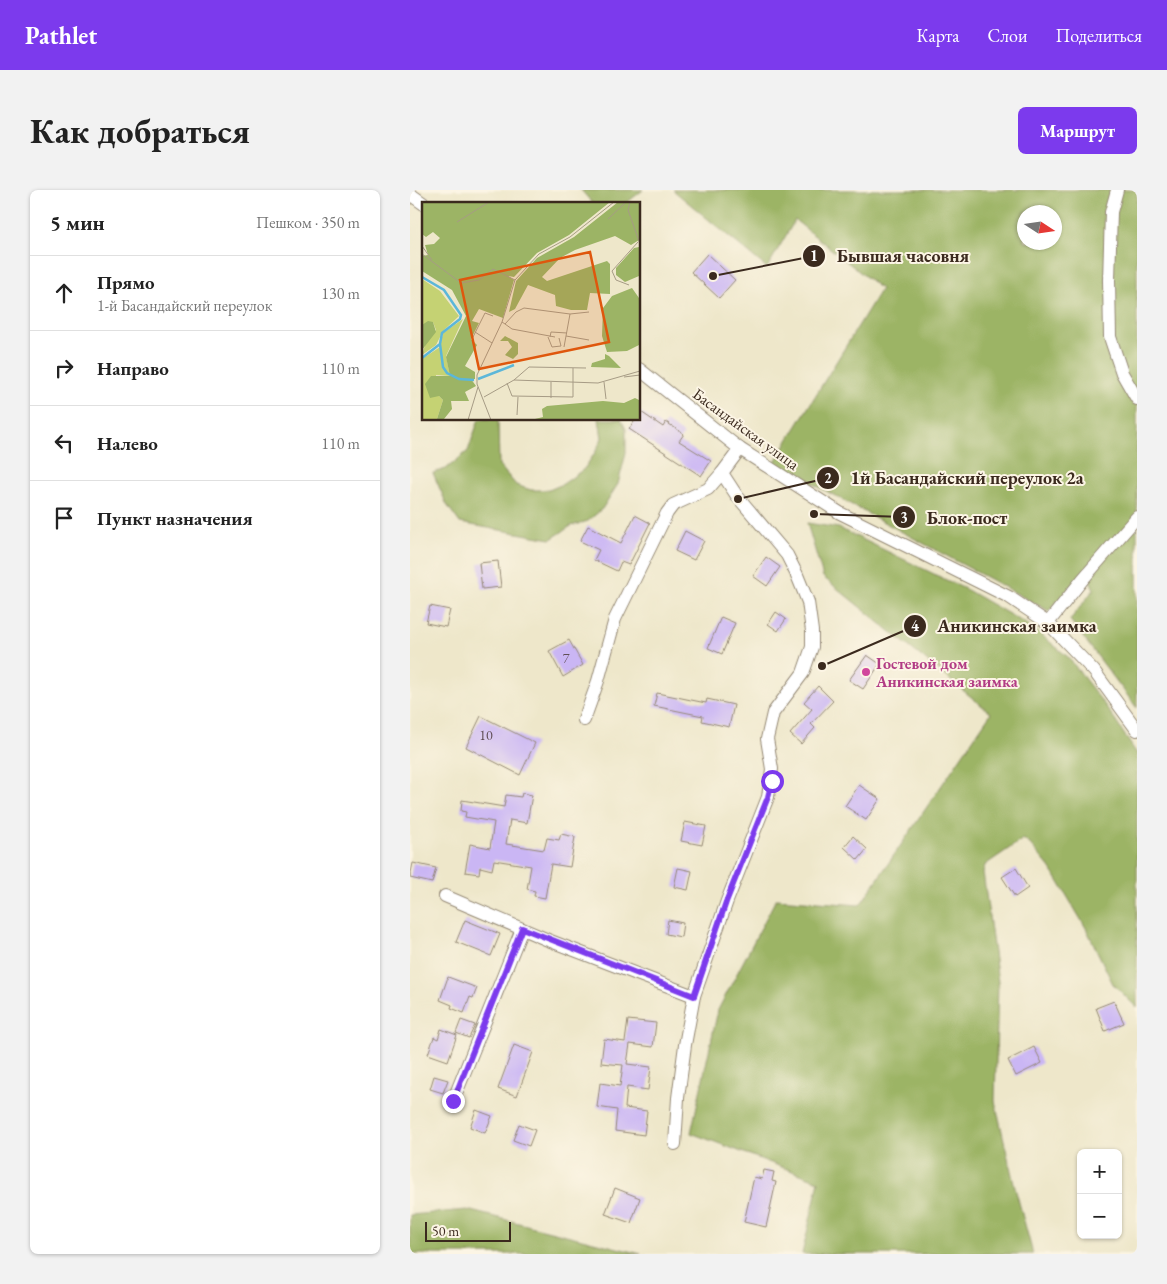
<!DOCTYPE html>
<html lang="ru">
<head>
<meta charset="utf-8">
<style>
  body { margin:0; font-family:"EB Garamond",serif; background:#f2f2f2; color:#222 }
  .controls { position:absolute; right:15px; bottom:15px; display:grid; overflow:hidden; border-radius:8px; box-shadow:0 1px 4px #0004 }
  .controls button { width:45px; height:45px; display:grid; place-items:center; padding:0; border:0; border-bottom:1px solid #e0e0e0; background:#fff; color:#222; font:25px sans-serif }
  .compass { position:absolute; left:607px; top:15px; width:45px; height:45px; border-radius:50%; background:#fff; box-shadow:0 1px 4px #0004; rotate:102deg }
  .scale { position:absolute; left:15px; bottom:12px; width:86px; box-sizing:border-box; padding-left:5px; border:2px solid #3b2a1e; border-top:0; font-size:14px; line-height:18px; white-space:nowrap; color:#3b2a1e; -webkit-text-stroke:4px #fcf5e5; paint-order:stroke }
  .stop { position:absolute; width:15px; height:15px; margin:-11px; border:4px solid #7c3aed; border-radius:50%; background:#fff }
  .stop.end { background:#7c3aed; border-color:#fff; box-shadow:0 1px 5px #0008 }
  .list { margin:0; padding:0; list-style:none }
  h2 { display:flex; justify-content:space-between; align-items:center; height:65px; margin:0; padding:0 20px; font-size:21px }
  h2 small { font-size:16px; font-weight:400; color:#767676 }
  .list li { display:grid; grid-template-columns:32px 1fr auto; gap:15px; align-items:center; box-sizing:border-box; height:75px; padding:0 20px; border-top:1px solid #e0e0e0 }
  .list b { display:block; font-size:19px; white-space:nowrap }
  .list p { margin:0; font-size:16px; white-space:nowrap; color:#767676 }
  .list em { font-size:16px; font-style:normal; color:#767676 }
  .icon { flex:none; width:28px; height:28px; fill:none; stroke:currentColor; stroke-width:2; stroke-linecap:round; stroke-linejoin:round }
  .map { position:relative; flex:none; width:727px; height:1064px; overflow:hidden; border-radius:8px }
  header { display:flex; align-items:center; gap:30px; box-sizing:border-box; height:70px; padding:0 25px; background:#7c3aed; color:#fff }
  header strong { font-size:24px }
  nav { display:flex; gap:28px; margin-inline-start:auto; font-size:18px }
  .intro { display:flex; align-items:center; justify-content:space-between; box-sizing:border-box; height:120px; padding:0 30px }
  h1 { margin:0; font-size:35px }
  .button { padding:12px 22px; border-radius:8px; background:#7c3aed; color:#fff; font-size:18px; font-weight:700 }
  main { display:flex; gap:30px; padding:0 30px }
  aside { flex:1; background:#fff; border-radius:8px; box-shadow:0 1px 4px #0004 }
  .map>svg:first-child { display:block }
  .forest { fill:#9cb465; stroke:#6c6f42; fill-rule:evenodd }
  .building { fill:#cab6f4 }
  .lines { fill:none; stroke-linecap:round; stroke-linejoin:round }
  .minor-casing { stroke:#948874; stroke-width:14 }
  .minor { stroke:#fff; stroke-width:12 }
  .route { stroke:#7c3aed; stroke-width:6 }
  .hotel-dot { fill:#d1479c; stroke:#fcf5e5; stroke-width:2 }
  .labels { text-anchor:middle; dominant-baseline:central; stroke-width:4; stroke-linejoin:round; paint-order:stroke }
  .number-label { font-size:14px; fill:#5f4d54 }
  .street-label { font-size:16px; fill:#3b2a1e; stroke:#fcf5e5 }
  .hotel-label { font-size:16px; font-weight:bold; fill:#b23c85; stroke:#fcf5e5; text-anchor:start }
  .inset-river { fill:none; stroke:#5cb7d9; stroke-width:2.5 }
  .inset-road { fill:none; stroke:#a69b85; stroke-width:1 }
  .view { fill:#df570d; fill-opacity:0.15; stroke:#df570d; stroke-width:2.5 }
  .inset-edge { fill:none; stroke:#3b2a1e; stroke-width:2.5 }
  .leader { fill:none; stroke:#3b2a1e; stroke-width:2 }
  .callout-dot { fill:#3b2a1e; stroke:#fcf5e5; stroke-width:2 }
  .mark-label { font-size:15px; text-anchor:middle; font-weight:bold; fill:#fff }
  .callout-label { font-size:18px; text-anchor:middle; font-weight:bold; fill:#3b2a1e; stroke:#fcf5e5; stroke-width:4; stroke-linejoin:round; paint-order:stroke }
</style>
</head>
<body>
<header>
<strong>Pathlet</strong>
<nav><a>Карта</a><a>Слои</a><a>Поделиться</a></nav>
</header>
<div class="intro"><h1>Как добраться</h1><a class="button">Маршрут</a></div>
<main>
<aside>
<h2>5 мин<small>Пешком · 350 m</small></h2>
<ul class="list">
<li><svg class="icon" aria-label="ahead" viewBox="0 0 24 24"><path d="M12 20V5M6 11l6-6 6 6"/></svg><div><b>Прямо</b><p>1-й Басандайский переулок</p></div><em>130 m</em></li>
<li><svg class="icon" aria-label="right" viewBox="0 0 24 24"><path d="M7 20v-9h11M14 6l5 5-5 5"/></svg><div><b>Направо</b></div><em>110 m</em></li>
<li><svg class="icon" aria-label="left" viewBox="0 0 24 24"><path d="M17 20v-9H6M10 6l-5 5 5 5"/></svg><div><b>Налево</b></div><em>110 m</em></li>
<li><svg class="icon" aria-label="arrive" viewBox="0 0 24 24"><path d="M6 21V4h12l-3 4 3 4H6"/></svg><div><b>Пункт назначения</b></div></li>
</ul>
</aside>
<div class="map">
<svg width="727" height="1064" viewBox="0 0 727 1064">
  <rect width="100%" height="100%" fill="#fcf5e5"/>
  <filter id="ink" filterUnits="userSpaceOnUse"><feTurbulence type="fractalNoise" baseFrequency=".02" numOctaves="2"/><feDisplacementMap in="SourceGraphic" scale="10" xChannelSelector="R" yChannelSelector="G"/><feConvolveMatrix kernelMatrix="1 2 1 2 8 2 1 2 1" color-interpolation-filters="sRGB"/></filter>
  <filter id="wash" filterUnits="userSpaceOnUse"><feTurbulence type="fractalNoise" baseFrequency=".0096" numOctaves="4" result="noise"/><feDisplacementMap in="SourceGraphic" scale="20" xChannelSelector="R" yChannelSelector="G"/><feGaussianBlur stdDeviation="1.12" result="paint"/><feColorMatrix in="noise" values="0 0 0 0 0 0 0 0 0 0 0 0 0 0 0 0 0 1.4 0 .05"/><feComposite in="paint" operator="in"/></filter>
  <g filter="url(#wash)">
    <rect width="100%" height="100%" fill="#eee7ca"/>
    <g class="forest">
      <path d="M171,0h62l-18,14h-32z"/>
      <path d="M263,0h464v518l-67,-88 24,-31 -9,-19 -36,41 -275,-148 107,-174 -86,-69 -28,48zM614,22h30v30h-30z"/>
      <path d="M69,229h19l1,46 17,20 15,5h18l14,-6 21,-15 11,-16 7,-15 -3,-19h22l5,10v24l-8,31 -16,25 -14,12 -17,5 -20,13 -91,-16 -13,-18 -14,-32 13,-4 22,-18z"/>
      <path d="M397,333l32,5 130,63 64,37 35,29 39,51 30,46v254l-24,-24 -27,-56 -35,-59 -21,-25 -7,-5 -38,26 -2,7 15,110 -3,119 19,83 19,70h-231l17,-73 -128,-48 27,-123 58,-111 84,6 131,-192 -168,-136z"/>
      <path d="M57,1020l174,44h-231v-39z"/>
    </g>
    <g id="blocks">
      <g class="building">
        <path d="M297,64l28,26 -16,18 -28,-26z"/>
        <path d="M231,222l22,15 3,-5 18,12 -5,7 32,20 -10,15 -72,-47 7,-10h3z"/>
        <path d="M225,325l15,8 -21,42 -8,-3 -4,9 -23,-11 5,-10 -19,-9 8,-15 33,17z"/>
        <path d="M275,341l19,10 -10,19 -19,-9z"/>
        <path d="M356,367l14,10 -13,19 -14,-10z"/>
        <path d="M88,371l3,26 -19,2 -3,-26z"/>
        <path d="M20,416l20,4 -4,17 -20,-4z"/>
        <path d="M366,422l10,7 -8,12 -10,-7z"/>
        <path d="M311,427l14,6 -13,31 -14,-6z"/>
        <path d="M159,450l14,25 -20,12 -14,-26z"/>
        <path d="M457,465l13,9 -17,25 -14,-9z"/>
        <path d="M408,496l15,15 -22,23 4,4 -14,16 -11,-10 22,-25 -8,-7z"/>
        <path d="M247,503l49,10 1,-4 27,6 -5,22 -27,-6 1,-5 -49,-10z"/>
        <path d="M71,526l54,27 -15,32 -54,-28z"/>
        <path d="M449,595l21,14 -14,21 -21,-14z"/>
        <path d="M112,603l10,2 -5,28 -17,-3 -4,24 38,6 3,-12 12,2 2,-6 14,3 -5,30 -19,-3 -6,34 -11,-2 1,-5 -8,-2 4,-23 -37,-6 -2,10 -12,-3 -1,7 -14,-2 5,-28 20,4 4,-26 -29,-5 1,-5 -5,-1 1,-11 42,7 2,-12 15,2z"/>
        <path d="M275,632l21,4 -4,19 -21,-4z"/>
        <path d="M443,646l14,13 -9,11 -14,-13z"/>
        <path d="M3,673l23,5 -4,15 -22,-5z"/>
        <path d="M268,678l14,3 -4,19 -14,-3z"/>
        <path d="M606,678l12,20 -13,9 -13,-20z"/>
        <path d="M55,730l35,14 -9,22 -35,-14z"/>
        <path d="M258,730l15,3 -2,14 -15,-3z"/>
        <path d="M38,787l29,11 -4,10 -3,-1 -6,16 -13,-5 1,-3 -12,-5z"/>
        <path d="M704,811l10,22 -19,8 -9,-23z"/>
        <path d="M51,830l14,5 -6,13 -13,-5z"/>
        <path d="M218,830l28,3 -3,24 -23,-3 -3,20 24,3 -3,23 -21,-3 -2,21 22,3 -3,24 -29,-4 2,-21 -20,-3 3,-24 20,3 3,-21 -22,-2 3,-24 21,3z"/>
        <path d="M31,839l16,6 -9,26 -20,-7 6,-17 4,2z"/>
        <path d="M104,855l19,7 -16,44 -19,-7z"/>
        <path d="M624,857l8,16 -26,13 -8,-16z"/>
        <path d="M24,886l14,4 -5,13 -13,-4z"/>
        <path d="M66,920l16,6 -7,17 -15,-6z"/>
        <path d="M109,934l16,6 -6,16 -16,-6z"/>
        <path d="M354,980l10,2 -2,9 4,1 -10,45 -22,-5 10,-45 8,2z"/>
        <path d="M205,998l25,10 -9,25 -26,-9z"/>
      </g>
    </g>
  </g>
  <g filter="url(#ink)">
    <use href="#blocks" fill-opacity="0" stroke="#948874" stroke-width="1"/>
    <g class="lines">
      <defs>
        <g id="minor">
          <path d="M707,0l-6,22 -2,68 1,57 12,36 15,26"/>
          <path d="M0,4l14,10"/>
          <path d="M229,179l101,80 100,64 169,84 39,26 46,48 43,59"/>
          <path d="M638,433l35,-44 54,-62"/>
          <path d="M174,530l14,-39 17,-62 52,-106 6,-8 35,-16 14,-16"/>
          <path d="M35,706l103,44 146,56"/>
          <path d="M43,911l69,-172"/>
          <path d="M265,954l3,-46 7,-53 9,-49 33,-95 41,-104 4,-28 -5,-30 6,-26 30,-40 9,-26v-16l-4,-29 -11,-27 -10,-20 -50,-59 -15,-23 18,-24"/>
        </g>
      </defs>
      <use href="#minor" class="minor-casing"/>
      <use href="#minor" class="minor"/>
    </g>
  </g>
  <g class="lines" filter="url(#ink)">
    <path class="route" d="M43,911l69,-173 172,68 32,-94 42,-105 4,-16"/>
  </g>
  <circle class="hotel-dot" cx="456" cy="482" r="5"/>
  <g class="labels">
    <g class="number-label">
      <text x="156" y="468">7</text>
      <text x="76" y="545">10</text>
    </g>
    <g class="street-label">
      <text transform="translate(336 239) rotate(36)">Басандайская улица</text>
    </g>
    <g class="hotel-label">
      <text x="466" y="473">Гостевой дом<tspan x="466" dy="18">Аникинская заимка</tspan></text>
    </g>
  </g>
  <g transform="translate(12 12)">
    <rect width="218" height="218" fill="#eee7ca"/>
    <path d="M0,77l18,12 19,25 -16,15 -7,14 -14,10 4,-13 10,-12 -3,-8 -11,3zM41,117l-17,37 4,20 -14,-1 3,21 4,4 -6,19h-15v-60l18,-12 3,-14z" fill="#c5d273"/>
    <path d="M0,0h188l-41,33 -32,18 -23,24 -6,-1 6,4 -11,38 -24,-9 -7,12 7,2 -8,16 6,6 -12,21 10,6v7h-4l5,7 -11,6 4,9h-18l1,8 -8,10h-7l6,-19 -4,-4 -9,2 -5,-14 6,-8h19l-4,-19 20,-41 -14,-26 -30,-19v-15l6,-1 -3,-10 9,-1 6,-6 -7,-6 -7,5 -4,-3zM196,0h21v38l-8,5 -16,-9 -40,14 -15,8 -18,19 5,4 60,-20 3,3v30l-20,-1 -3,17h-16l-15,-4 -1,-11 -27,-10 -13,24 -6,3 7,-31 21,-23 37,-21zM217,45v29l-14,6 -9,-7v-7l18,-20zM210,86l7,10v47l-12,6 -20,1 -5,-16 1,-28 9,-12zM6,119l5,1 3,10 -14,18v-25zM83,134l13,7v11l-5,5 -8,-4 7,-8 -4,-6h-8zM183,152l4,2 12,12 -30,-1 1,-4 13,-4zM213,196l4,2v19h-104l8,-2 -1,-8 5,-3 56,-5 21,2z" fill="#9cb465"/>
    <path class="inset-river" d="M0,75l22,13 17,25 -1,4 -18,14 -2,11 -18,14M18,142l3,23 4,6 12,6 15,1M56,177l36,-14"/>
    <path class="inset-road" d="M80,0h22M208,0l-2,8 12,34M186,17l18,-17M35,20l32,-20M0,44l10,14M0,52l39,29 18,-3 14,-11 22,11M207,83l-13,-5 -4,-9 26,-29M80,120l3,2 11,-12 8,-4 46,6 19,-2M83,122l7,5 43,8M53,130l17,11M144,134l23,4M126,135l4,10 9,-1 -2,-8M128,135l1,-5 16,1M50,137l13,-26 8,3M142,145l6,-33M202,175l16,-2M92,178l15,-13 57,1M182,180l2,17M85,181l5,13 61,1v-29M62,195l30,-17 84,3 42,-12M129,196v-16M95,213l1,-18M46,218l10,-33M69,218l-14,-36v-9l25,-53 13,-42 24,-26 31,-17 44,-35"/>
    <path class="view" d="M168,50l19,90 -130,27 -19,-89z"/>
    <rect width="218" height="218" class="inset-edge"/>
  </g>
  <path class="leader" d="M303 86L404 66M328 309L418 288M404 324L494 327M412 476L505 436"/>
  <g class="callout-dot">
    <circle cx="303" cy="86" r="5"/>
    <circle cx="328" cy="309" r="5"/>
    <circle cx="404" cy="324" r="5"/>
    <circle cx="412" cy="476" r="5"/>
    <circle cx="404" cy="66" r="12"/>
    <circle cx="418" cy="288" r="12"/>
    <circle cx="494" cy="327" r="12"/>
    <circle cx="505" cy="436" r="12"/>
  </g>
  <g class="mark-label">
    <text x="404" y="71">1</text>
    <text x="418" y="293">2</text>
    <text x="494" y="333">3</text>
    <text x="505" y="441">4</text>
  </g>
  <g class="callout-label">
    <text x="493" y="72">Бывшая часовня</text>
    <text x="557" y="294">1й Басандайский переулок 2а</text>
    <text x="557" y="334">Блок-пост</text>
    <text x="607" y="442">Аникинская заимка</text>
  </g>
</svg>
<div class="controls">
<button>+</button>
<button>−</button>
</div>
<svg class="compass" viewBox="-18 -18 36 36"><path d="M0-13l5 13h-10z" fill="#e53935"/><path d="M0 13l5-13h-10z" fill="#767676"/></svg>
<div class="scale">50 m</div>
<div class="stop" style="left:362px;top:591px"></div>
<div class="stop end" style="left:43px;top:911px"></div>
</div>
</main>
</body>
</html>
